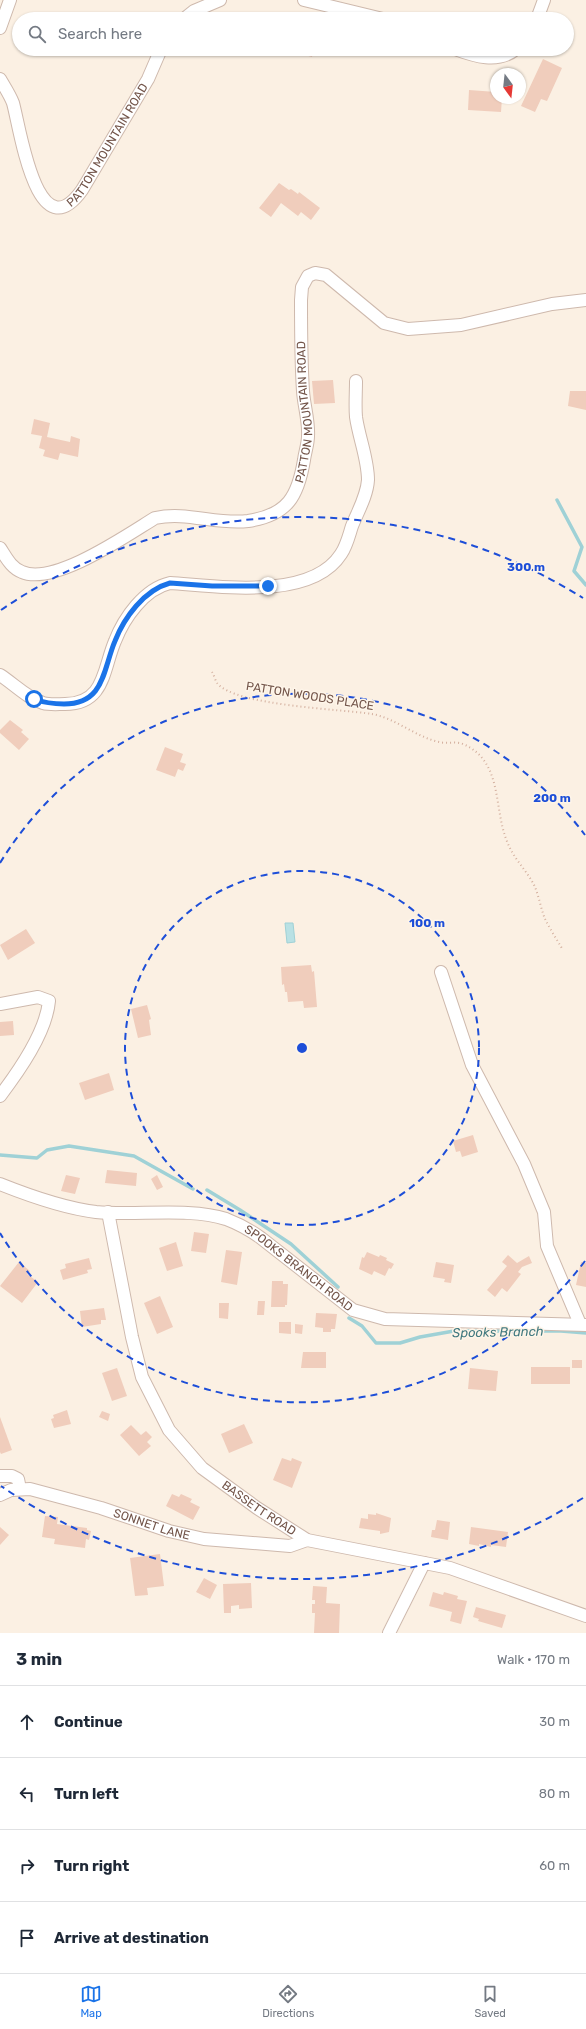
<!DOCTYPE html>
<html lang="en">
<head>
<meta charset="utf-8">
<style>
  body { margin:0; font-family:Rubik,sans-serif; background:#f2f2f3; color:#1f2937 }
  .compass { position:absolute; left:490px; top:68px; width:36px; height:36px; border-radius:50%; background:#fff; box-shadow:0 1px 3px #0004; rotate:165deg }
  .stop { position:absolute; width:12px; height:12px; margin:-9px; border:3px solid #1a73e8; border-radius:50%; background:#fff }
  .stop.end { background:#1a73e8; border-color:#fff; box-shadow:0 1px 4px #0008 }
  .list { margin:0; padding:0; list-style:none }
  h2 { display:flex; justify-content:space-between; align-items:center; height:52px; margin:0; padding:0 16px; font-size:17px }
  h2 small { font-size:13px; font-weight:400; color:#747a83 }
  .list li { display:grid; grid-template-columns:26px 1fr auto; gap:12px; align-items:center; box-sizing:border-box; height:72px; padding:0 16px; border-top:1px solid #e0e1e3 }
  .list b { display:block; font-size:15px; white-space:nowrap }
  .list em { font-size:13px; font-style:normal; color:#747a83 }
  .icon { flex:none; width:22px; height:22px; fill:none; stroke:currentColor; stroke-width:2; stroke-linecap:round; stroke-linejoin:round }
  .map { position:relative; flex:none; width:586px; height:1633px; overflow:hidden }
  .search { position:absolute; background:#fff; box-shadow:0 1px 3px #0004; left:12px; right:12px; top:12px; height:44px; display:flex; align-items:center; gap:10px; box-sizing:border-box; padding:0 14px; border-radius:22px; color:#747a83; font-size:15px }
  .sheet { height:340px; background:#fff }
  nav { display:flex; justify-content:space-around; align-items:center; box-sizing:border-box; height:56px; border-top:1px solid #e0e1e3; background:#fff; font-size:11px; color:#747a83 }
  nav a { display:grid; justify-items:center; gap:2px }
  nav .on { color:#1a73e8 }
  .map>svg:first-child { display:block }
  .water { fill:#b9e1e4; stroke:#9fd1d6 }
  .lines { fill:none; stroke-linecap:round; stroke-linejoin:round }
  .stream { stroke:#9fd1d6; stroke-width:3.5 }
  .building { fill:#f0cdbc }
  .minor-casing { stroke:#ceb9ad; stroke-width:14 }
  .path { stroke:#d4b09f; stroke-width:2; stroke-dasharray:1 3; stroke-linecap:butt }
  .minor { stroke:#fff; stroke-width:12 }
  .route { stroke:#1a73e8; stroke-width:5 }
  .ring { fill:none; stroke:#1d4ed8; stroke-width:2; stroke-dasharray:7 5 }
  .labels { text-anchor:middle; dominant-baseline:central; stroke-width:3; stroke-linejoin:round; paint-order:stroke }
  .street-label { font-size:12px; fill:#73554a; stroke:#fef5e9 }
  .water-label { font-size:13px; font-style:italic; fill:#42797f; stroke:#fef5e9 }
  .centre { fill:#1d4ed8; stroke:#fef5e9; stroke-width:2 }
  .ring-label { font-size:12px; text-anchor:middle; font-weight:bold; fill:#1d4ed8; stroke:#fef5e9; stroke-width:3; stroke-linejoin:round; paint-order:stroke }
</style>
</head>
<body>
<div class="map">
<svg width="586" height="1633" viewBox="0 0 586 1633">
  <rect width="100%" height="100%" fill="#fbf0e3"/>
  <path class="water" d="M285,923h8l2,19 -8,1z"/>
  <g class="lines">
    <g class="stream">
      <path d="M557,500l25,47 -8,24 12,14"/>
      <path d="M0,1155l37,3 10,-8 22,-4 65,10 59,33"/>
      <path d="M207,1190l33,20 51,34 47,43"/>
      <path d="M349,1318l13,8 14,17h24l20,-6 34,-6h107l25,2"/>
    </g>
  </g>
  <g class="building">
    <path d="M298,49h16l-2,8 -15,-4z"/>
    <path d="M543,59l19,9 -15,33 -6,-2 -6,13 -14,-6z"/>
    <path d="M469,90l27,2v6h6l-1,14 -33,-2z"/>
    <path d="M279,183l10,7 2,-1 7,5 1,-2 21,16 -9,12 -10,-8 -3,4 -17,-13 -10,14 -12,-9z"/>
    <path d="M333,380l2,23 -21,1 -2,-23z"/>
    <path d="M570,391h16v19l-18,-4z"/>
    <path d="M34,419l16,4 -3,14 23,5 1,-6 9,3 -2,18 -18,-4 -2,7 -15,-4 2,-6 -6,-2 3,-12 -11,-2z"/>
    <path d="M10,720l13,10 -2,2 8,7 -10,11 -19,-17v-3z"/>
    <path d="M165,747l18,7 -3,8 6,2 -3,7 -5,-2 -3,8 -19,-7z"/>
    <path d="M26,929l9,14 -27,17 -8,-15z"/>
    <path d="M311,965l1,7 2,-1 3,36 -13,1 -1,-7 -15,1 -1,-10h-2l-1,-8 -2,1 -1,-18z"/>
    <path d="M147,1005l4,14 -2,1 2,15 -13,3 -7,-29z"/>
    <path d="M13,1021l1,14 -14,1v-14z"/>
    <path d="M109,1073l5,17 -29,10 -6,-17z"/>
    <path d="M473,1135l5,17 -16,5 -2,-6 -4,1 -3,-11z"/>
    <path d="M107,1170l30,3 -1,13 -31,-3z"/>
    <path d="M66,1175l14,3 -5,16 -14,-3z"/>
    <path d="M157,1175l6,12 -6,3 -6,-11z"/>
    <path d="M194,1232l15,2 -3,19 -15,-2z"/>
    <path d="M176,1242l7,24 -16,5 -8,-23z"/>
    <path d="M226,1250l16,2 -5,33 -16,-3z"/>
    <path d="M367,1252l12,5 1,-2 7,3 -1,2 8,4 -3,5 -2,-1 -4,8 -11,-5 -2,4 -13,-6 3,-12 2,1z"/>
    <path d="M508,1255l9,8 12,-7 3,7 -10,4 -4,5 3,2 -14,18 -5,-4 -7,9 -8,-7 20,-24 -5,-4z"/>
    <path d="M89,1258l3,11 -5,1 1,3 -25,7 -3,-10 6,-2 -1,-4z"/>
    <path d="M19,1262l11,9 -3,3 11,8 -16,21 -22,-17z"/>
    <path d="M436,1262l18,3 -3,18 -7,-1 1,-3 -12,-2z"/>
    <path d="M581,1262l5,1v24l-10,-2z"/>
    <path d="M272,1281h11v3h5l-1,21h-2v2h-14z"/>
    <path d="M160,1296l13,31 -16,7 -13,-31z"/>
    <path d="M258,1301h7l-1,14h-7z"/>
    <path d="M219,1303h10l-1,16 -9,-1z"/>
    <path d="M104,1308l2,12h-5v4l-19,3 -2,-16z"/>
    <path d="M316,1313l21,1 -2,15h-4v3h-8v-4l-8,-1z"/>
    <path d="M279,1322h12v12l-12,-1z"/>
    <path d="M295,1324l8,1 -1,9 -7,-1z"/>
    <path d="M303,1352h23v16h-25z"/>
    <rect x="572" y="1360" width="10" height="8"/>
    <rect x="531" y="1367" width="39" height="17"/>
    <path d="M117,1368l10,28 -15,5 -10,-28z"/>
    <path d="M470,1368l28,3 -2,20 -28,-2z"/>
    <path d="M67,1410l4,14 -17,4 -3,-9 3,-1 -1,-3z"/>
    <path d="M102,1411l8,3 -2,7 -9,-4z"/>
    <path d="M0,1417l12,33 -11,4 -1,-2z"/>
    <path d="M244,1424l9,19 -24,10 -8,-19z"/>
    <path d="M131,1425l10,10 5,-4 6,6 -5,5 4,4 -12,10 -19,-21z"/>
    <path d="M282,1458l9,3 1,-3 10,4 -10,26 -19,-8z"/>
    <path d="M172,1494l7,3 2,-3 11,5 -2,3 10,5 -7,13 -27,-14z"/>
    <path d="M376,1513l15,5 -2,14 -9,2v-3l-21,-3 2,-10 7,1v-5l8,1z"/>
    <path d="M45,1516l13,1 -1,7 30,4v2l4,1 -2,9 -3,-1 -1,9 -31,-4 1,-5 -13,-2z"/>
    <path d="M437,1520l13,2 -2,18 -17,-3 1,-7h3z"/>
    <path d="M0,1527l9,8 -9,10z"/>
    <path d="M471,1527l37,5 -2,15 -15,-2v2l-12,-3v2l-10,-2z"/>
    <path d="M160,1554l4,32 -17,2 1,7 -13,1 -5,-38z"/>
    <path d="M204,1578l13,7 -7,14 -14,-7z"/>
    <path d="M251,1583l1,25 -13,1v-4l-8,1v7h-7l-1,-29z"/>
    <path d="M313,1586l14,1 -1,16 14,1 -1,29h-25l1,-20h-3v-9h3v-4h-3z"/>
    <path d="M433,1592l10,3 1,-3 14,4 -1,3 10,2 -6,23 -11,-3 2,-9 -23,-6z"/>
    <path d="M476,1607l30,8 -4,13 -24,-7 1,-2 -6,-2z"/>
  </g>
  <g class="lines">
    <defs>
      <g id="minor">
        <path d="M304,0l79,19"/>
        <path d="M184,19l10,-8 26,-11"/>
        <path d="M537,19l7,-19"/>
        <path d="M0,28l10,-28"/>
        <path d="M455,49c19,7 43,15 61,0"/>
        <path id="s1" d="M0,79c4,7 10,16 13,24 7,25 24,150 69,87l66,-111 13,-30"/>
        <path id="s2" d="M0,548c6,9 11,20 22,24 32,14 105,-37 133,-54 32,-7 61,7 93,3 40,-6 50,-25 56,-61 1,-8 4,-16 4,-24 1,-15 -4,-30 -5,-45 -2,-30 -2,-61 -2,-91l1,-13 6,-11 7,-3 11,2 58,48 24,6 53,-4 91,-21 34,-4"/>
        <path d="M0,675c14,9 27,23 43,28 7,2 15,1 22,1 40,0 38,-35 50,-63 9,-23 29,-52 55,-58 47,3 141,18 171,-29 6,-9 8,-19 11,-28 6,-15 15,-30 16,-46 0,-21 -9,-42 -12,-63 -1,-11 0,-24 0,-36"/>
        <path d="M441,972l31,93 52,99 20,48 3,34 33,78"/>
        <path d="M0,1004l38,-7 11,4c-3,32 -30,70 -49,95"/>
        <path id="s3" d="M0,1184c30,12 64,24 96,28 39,4 93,-5 130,7 13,5 24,11 35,19l92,72 32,9 201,6"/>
        <path id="s4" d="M108,1212l24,125 10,40 27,53 33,38 55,40 50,32 143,28 136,48"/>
        <path d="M0,1476h12l6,3 2,10"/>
        <path id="s5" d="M0,1495l11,-5 19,-1 71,19 68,23 35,8 86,7 17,-6"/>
        <path d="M389,1633l35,-70"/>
      </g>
    </defs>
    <use href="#minor" class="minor-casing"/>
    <path class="path" d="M212,672c2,3 3,8 5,11 18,23 125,26 155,31 23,4 44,23 67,28 8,2 17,-1 24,2 42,18 29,67 46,102 6,14 19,26 26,41 4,10 6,22 10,32 5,10 12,21 18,31"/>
    <use href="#minor" class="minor"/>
  </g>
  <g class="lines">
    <path class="route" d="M34,699c11,4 19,5 30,5 41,0 39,-35 51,-63 9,-23 29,-51 55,-58l42,3h56"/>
  </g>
  <g class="ring">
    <circle cx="302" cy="1048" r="177"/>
    <path d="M585 1261A354 354 0 0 1 0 1233M0 863A354 354 0 0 1 585 835"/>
    <path d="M583 1498A531 531 0 0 1 1 1486M1 610A531 531 0 0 1 583 598"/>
  </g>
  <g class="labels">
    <g class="street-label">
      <text stroke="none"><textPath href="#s1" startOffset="228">PATTON MOUNTAIN ROAD</textPath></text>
      <text stroke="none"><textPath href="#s2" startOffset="413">PATTON MOUNTAIN ROAD</textPath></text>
      <text transform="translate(310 696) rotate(9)">PATTON WOODS PLACE</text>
      <text stroke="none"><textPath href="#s3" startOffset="319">SPOOKS BRANCH ROAD</textPath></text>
      <text stroke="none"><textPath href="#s4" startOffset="348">BASSETT ROAD</textPath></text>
      <text stroke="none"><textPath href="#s5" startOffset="158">SONNET LANE</textPath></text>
    </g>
    <g class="water-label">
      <text transform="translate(498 1332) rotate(-1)">Spooks Branch</text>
    </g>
  </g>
  <circle cx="302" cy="1048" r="6" class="centre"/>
  <g class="ring-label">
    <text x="526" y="571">300 m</text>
    <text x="552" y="802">200 m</text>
    <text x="427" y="927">100 m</text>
  </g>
</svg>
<svg class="compass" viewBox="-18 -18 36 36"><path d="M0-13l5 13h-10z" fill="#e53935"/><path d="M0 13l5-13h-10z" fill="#747a83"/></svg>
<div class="stop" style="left:34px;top:699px"></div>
<div class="stop end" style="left:268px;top:586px"></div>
<div class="search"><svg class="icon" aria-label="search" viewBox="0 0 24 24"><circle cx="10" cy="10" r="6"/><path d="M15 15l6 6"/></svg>Search here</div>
</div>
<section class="sheet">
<h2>3 min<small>Walk · 170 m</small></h2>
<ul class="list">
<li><svg class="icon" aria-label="ahead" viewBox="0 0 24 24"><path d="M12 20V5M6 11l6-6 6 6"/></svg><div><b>Continue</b></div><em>30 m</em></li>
<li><svg class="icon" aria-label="left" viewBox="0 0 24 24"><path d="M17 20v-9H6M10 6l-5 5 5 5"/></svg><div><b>Turn left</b></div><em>80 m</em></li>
<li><svg class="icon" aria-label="right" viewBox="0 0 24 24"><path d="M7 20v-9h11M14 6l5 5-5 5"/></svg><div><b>Turn right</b></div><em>60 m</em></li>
<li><svg class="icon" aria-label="arrive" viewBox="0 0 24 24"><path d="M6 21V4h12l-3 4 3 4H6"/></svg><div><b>Arrive at destination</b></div></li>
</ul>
</section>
<nav>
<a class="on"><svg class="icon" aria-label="map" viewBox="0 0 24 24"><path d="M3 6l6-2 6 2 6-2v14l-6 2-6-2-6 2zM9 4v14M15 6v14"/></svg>Map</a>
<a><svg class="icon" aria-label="directions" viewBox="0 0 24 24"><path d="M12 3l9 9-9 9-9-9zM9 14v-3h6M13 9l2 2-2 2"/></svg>Directions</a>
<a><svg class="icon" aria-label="saved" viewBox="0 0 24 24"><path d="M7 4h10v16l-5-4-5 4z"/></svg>Saved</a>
</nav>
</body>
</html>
